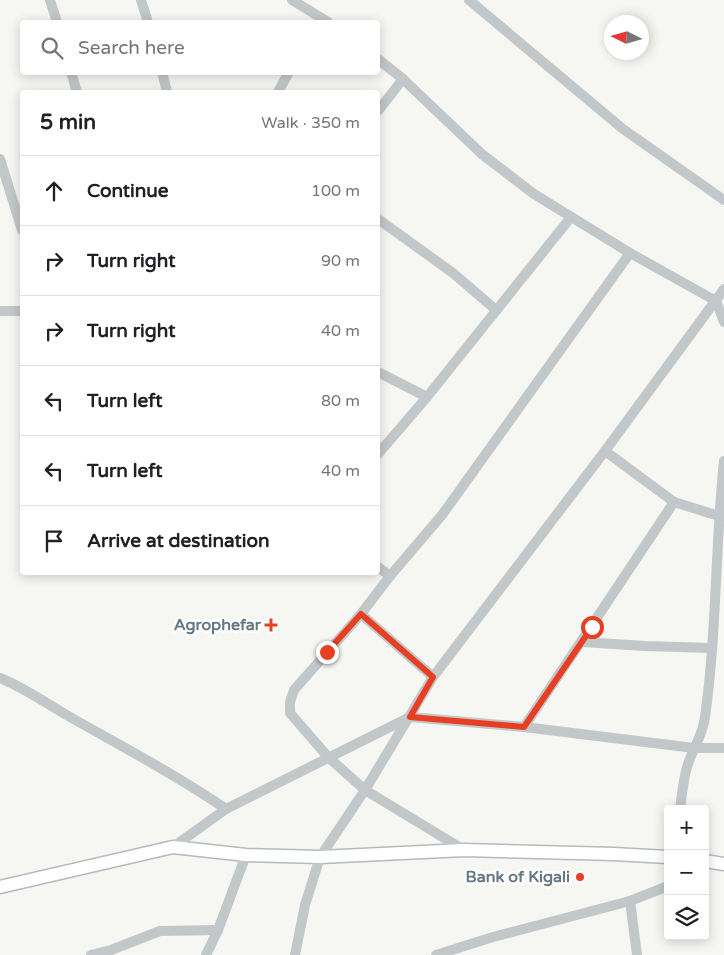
<!DOCTYPE html>
<html lang="en">
<head>
<meta charset="utf-8">
<style>
  body { margin:0; font-family:"Varela Round",sans-serif; background:#f2f2f2; color:#202124 }
  .controls { position:absolute; right:15px; bottom:15px; display:grid; overflow:hidden; border-radius:5px; box-shadow:0 2px 12px #0003 }
  .controls button { width:45px; height:45px; display:grid; place-items:center; padding:0; border:0; border-bottom:1px solid #e0e0e0; background:#fff; color:#202124; font:25px sans-serif }
  .compass { position:absolute; left:604px; top:15px; width:45px; height:45px; border-radius:50%; background:#fff; box-shadow:0 2px 12px #0003; rotate:275deg }
  .stop { position:absolute; width:15px; height:15px; margin:-11px; border:4px solid #e73f23; border-radius:50%; background:#fff }
  .stop.end { background:#e73f23; border-color:#fff; box-shadow:0 1px 5px #0008 }
  .list { margin:0; padding:0; list-style:none }
  h2 { display:flex; justify-content:space-between; align-items:center; height:65px; margin:0; padding:0 20px; font-size:21px }
  h2 small { font-size:16px; font-weight:400; color:#757577 }
  .list li { display:grid; grid-template-columns:32px 1fr auto; gap:15px; align-items:center; box-sizing:border-box; height:70px; padding:0 20px; border-top:1px solid #e0e0e0 }
  .list b { display:block; font-size:19px; white-space:nowrap }
  .list em { font-size:16px; font-style:normal; color:#757577 }
  .icon { flex:none; width:28px; height:28px; fill:none; stroke:currentColor; stroke-width:2; stroke-linecap:round; stroke-linejoin:round }
  .map { position:relative; flex:none; width:724px; height:955px; overflow:hidden }
  .search { position:absolute; background:#fff; box-shadow:0 2px 12px #0003; left:20px; top:20px; width:360px; height:55px; display:flex; align-items:center; gap:12px; box-sizing:border-box; padding:0 18px; border-radius:5px; color:#757577; font-size:19px }
  .panel { position:absolute; background:#fff; box-shadow:0 2px 12px #0003; left:20px; top:90px; width:360px; height:485px; border-radius:5px }
  .map>svg:first-child { display:block }
  .lines { fill:none; stroke-linecap:round; stroke-linejoin:round }
  .major-casing { stroke:#b5babd; stroke-width:15 }
  .minor { stroke:#c2c7c9; stroke-width:10 }
  .major { stroke:#fff; stroke-width:12 }
  .route { stroke:#e73f23; stroke-width:6 }
  .poi-dot { fill:#e73f23; stroke:#fff; stroke-width:2 }
  .labels { text-anchor:middle; dominant-baseline:central; stroke-width:5; stroke-linejoin:round; paint-order:stroke }
  .poi-label { font-size:16px; font-weight:bold; fill:#657985; stroke:#fff; text-anchor:end }
</style>
</head>
<body>
<div class="map">
<svg width="724" height="955" viewBox="0 0 724 955">
  <rect width="100%" height="100%" fill="#f6f6f3"/>
  <g class="lines">
    <defs>
      <g id="major">
        <path d="M705,861l19,3"/>
        <path d="M0,887l173,-40 73,8 74,2 144,-7 150,4 54,3"/>
      </g>
    </defs>
    <use href="#major" class="major-casing"/>
    <g class="minor">
      <path d="M50,0l7,22"/>
      <path d="M141,0l7,22"/>
      <path d="M292,0l36,22"/>
      <path d="M469,0l154,129 101,71"/>
      <path d="M378,59l25,20 80,76 51,39 96,59 86,48 8,21"/>
      <path d="M71,72l6,20"/>
      <path d="M162,72l5,20"/>
      <path d="M278,92l11,-20"/>
      <path d="M378,111l25,-32"/>
      <path d="M0,159l22,71"/>
      <path d="M378,219l75,54 43,37"/>
      <path d="M0,311h22"/>
      <path d="M378,372l49,25"/>
      <path d="M605,451l69,51 45,14"/>
      <path d="M378,454l49,-57 144,-180"/>
      <path d="M378,567l12,9 -29,38 -67,76 -4,12v11l38,44 37,33 99,60"/>
      <path d="M390,576l52,-61 188,-262"/>
      <path d="M361,614l72,63"/>
      <path d="M582,642l63,4 66,2"/>
      <path d="M0,678c25,10 47,26 70,39 53,30 106,58 156,92"/>
      <path d="M524,727l150,-225"/>
      <path d="M680,809c2,-14 3,-28 7,-42 5,-17 16,-32 18,-50 12,-85 10,-171 19,-256"/>
      <path d="M173,847l53,-38 184,-92 114,10 170,21h30"/>
      <path d="M630,901l7,54"/>
      <path d="M91,955l20,-5 49,-19 58,-1"/>
      <path d="M206,955l12,-25 28,-75"/>
      <path d="M295,955l10,-50 15,-48 45,-67 68,-113 172,-226 119,-162"/>
      <path d="M436,955l57,-18 137,-36 38,-15"/>
    </g>
    <use href="#major" class="major"/>
  </g>
  <g class="lines">
    <path class="route" d="M327,652l34,-38 72,63 -23,40 114,10 68,-100"/>
  </g>
  <g class="poi-dot">
    <path d="M268.5 617.5h5v5h5v5h-5v5h-5v-5h-5v-5h5z"/>
    <circle cx="580" cy="877" r="5"/>
  </g>
  <g class="labels">
    <g class="poi-label">
      <text x="261" y="625">Agrophefar</text>
      <text x="570" y="877">Bank of Kigali</text>
    </g>
  </g>
</svg>
<div class="controls">
<button>+</button>
<button>−</button>
<button><svg class="icon" aria-label="layers" viewBox="0 0 24 24"><path d="M12 4l9 5-9 5-9-5zM3 14l9 5 9-5"/></svg></button>
</div>
<svg class="compass" viewBox="-18 -18 36 36"><path d="M0-13l5 13h-10z" fill="#e53935"/><path d="M0 13l5-13h-10z" fill="#757577"/></svg>
<div class="stop" style="left:592px;top:627px"></div>
<div class="stop end" style="left:327px;top:652px"></div>
<div class="search"><svg class="icon" aria-label="search" viewBox="0 0 24 24"><circle cx="10" cy="10" r="6"/><path d="M15 15l6 6"/></svg>Search here</div>
<section class="panel">
<h2>5 min<small>Walk · 350 m</small></h2>
<ul class="list">
<li><svg class="icon" aria-label="ahead" viewBox="0 0 24 24"><path d="M12 20V5M6 11l6-6 6 6"/></svg><div><b>Continue</b></div><em>100 m</em></li>
<li><svg class="icon" aria-label="right" viewBox="0 0 24 24"><path d="M7 20v-9h11M14 6l5 5-5 5"/></svg><div><b>Turn right</b></div><em>90 m</em></li>
<li><svg class="icon" aria-label="right" viewBox="0 0 24 24"><path d="M7 20v-9h11M14 6l5 5-5 5"/></svg><div><b>Turn right</b></div><em>40 m</em></li>
<li><svg class="icon" aria-label="left" viewBox="0 0 24 24"><path d="M17 20v-9H6M10 6l-5 5 5 5"/></svg><div><b>Turn left</b></div><em>80 m</em></li>
<li><svg class="icon" aria-label="left" viewBox="0 0 24 24"><path d="M17 20v-9H6M10 6l-5 5 5 5"/></svg><div><b>Turn left</b></div><em>40 m</em></li>
<li><svg class="icon" aria-label="arrive" viewBox="0 0 24 24"><path d="M6 21V4h12l-3 4 3 4H6"/></svg><div><b>Arrive at destination</b></div></li>
</ul>
</section>
</div>
</body>
</html>
